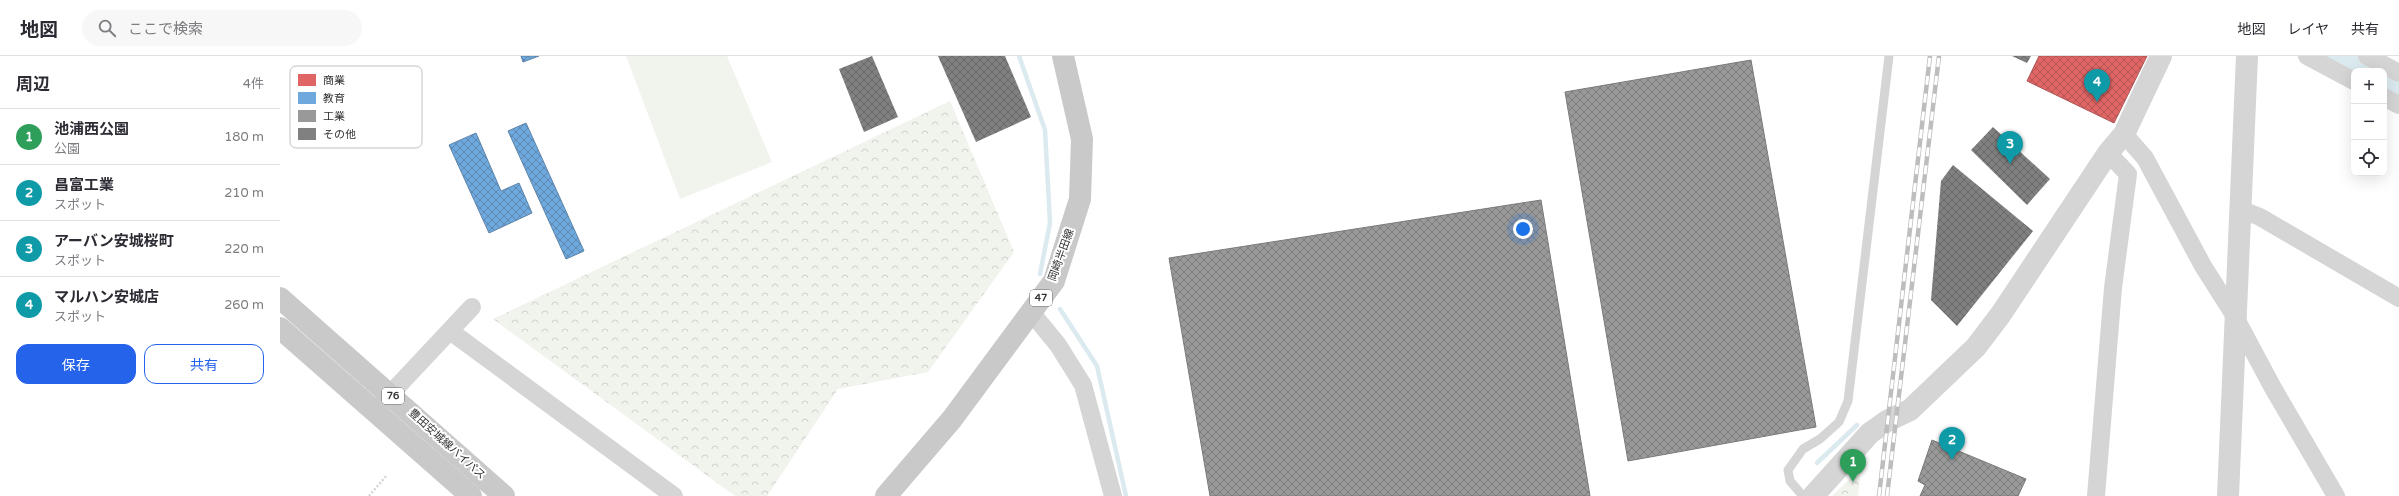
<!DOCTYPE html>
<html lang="ja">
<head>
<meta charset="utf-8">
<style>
  body { margin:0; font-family:"Varela Round","Noto Sans JP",sans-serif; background:#f7f7f7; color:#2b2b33 }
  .controls { position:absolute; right:12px; top:12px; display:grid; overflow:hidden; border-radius:8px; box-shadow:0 4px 16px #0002 }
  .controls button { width:36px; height:36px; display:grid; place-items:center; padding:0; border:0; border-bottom:1px solid #e1e1e2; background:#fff; color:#2b2b33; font:20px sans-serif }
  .you { position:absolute; left:1243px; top:173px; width:14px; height:14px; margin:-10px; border:3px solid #fff; border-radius:50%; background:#1a73e8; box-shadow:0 0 0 6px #1a73e833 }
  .badge { display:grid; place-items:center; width:26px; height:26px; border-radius:50%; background:#2563eb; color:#fff; font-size:13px; font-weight:700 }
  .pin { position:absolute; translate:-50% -33px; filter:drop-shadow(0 1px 2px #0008) }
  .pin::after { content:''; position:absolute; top:21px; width:14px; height:12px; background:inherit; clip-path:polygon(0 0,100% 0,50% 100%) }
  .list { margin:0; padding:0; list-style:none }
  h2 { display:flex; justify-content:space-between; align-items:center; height:52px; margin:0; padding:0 16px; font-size:17px }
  h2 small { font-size:13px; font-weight:400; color:#7c7c81 }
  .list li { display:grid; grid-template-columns:26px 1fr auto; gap:12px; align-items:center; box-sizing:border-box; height:56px; padding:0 16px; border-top:1px solid #e1e1e2 }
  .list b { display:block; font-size:15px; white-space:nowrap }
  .list p { margin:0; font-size:13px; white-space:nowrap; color:#7c7c81 }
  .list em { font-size:13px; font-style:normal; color:#7c7c81 }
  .actions { display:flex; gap:8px; padding:12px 16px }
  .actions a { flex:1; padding:9px 0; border:1px solid #2563eb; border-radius:12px; text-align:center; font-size:14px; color:#2563eb }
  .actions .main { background:#2563eb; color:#fff }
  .icon { flex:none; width:22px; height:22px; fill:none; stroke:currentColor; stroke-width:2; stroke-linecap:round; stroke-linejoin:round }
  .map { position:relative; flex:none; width:2119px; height:440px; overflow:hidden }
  header { display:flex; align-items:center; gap:24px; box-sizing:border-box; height:56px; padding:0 20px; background:#fff; border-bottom:1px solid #e1e1e2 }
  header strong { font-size:19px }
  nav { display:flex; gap:22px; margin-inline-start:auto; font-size:14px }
  .search { width:280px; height:36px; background:#f7f7f7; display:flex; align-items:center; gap:10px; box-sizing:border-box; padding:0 14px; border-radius:22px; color:#7c7c81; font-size:15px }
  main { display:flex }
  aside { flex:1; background:#fff }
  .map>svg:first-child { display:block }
  .green { fill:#f1f3ed }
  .park { fill:url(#park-crowns) }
  .shops { fill:url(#shops-cross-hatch); stroke:#ac5656 }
  .schools { fill:url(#schools-cross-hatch); stroke:#5c84a9 }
  .industry { fill:url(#industry-cross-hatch); stroke:#7a7a7a }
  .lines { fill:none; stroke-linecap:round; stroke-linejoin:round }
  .stream { stroke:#dbeaef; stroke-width:4.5 }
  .river { stroke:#dbeaef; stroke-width:27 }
  .building { fill:url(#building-cross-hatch) }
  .path { stroke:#d4d4d4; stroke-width:2.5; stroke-dasharray:2 2; stroke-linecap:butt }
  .service { stroke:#d5d5d5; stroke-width:9 }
  .minor { stroke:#d5d5d5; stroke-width:18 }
  .tertiary { stroke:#d5d5d5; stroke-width:22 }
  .primary { stroke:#c9c9c9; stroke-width:22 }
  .rail-casing { stroke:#bdbdbd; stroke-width:4.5 }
  .rail { stroke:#fff; stroke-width:3; stroke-dasharray:9; stroke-linecap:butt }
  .labels { text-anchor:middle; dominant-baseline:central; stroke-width:4; stroke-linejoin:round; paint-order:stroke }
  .shield { fill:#fff; stroke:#6f6f6f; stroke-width:1 }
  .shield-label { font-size:10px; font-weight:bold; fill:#313131 }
  .street-label { font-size:11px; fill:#313131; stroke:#fff }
  .key { fill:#fff; stroke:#c1c1c1; stroke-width:1 }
  .key-label { font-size:11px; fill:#313131 }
</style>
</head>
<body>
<header>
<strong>地図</strong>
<div class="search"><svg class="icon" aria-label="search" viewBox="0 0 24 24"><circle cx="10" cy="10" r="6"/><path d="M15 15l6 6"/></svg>ここで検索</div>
<nav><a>地図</a><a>レイヤ</a><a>共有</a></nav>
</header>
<main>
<aside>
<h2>周辺<small>4件</small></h2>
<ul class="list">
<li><span class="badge" style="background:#2e9e5b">1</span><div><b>池浦西公園</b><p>公園</p></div><em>180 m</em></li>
<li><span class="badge" style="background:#0f9aa8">2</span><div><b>昌富工業</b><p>スポット</p></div><em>210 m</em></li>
<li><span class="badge" style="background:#0f9aa8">3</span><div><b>アーバン安城桜町</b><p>スポット</p></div><em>220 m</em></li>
<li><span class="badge" style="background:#0f9aa8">4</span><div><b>マルハン安城店</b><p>スポット</p></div><em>260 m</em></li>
</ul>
<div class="actions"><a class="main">保存</a><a>共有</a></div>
</aside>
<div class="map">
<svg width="2119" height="440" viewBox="0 0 2119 440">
  <defs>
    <pattern id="park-crowns" width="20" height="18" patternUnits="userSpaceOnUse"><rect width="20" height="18" fill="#f1f3ed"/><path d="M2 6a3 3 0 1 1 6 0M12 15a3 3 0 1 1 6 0" fill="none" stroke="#cfd1cc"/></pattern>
    <pattern id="shops-cross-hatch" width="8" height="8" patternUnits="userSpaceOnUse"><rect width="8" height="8" fill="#e06666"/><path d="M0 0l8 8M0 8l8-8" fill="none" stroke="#b65555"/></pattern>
    <pattern id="schools-cross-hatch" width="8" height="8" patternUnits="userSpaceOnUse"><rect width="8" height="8" fill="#6fa8dc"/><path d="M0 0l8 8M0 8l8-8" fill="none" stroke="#5c89b3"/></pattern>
    <pattern id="industry-cross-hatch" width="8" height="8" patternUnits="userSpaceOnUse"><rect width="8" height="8" fill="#999"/><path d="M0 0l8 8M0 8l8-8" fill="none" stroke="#7d7d7d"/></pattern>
    <pattern id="building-cross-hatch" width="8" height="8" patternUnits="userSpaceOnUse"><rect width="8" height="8" fill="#808080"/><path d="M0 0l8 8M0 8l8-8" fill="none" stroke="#696969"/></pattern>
  </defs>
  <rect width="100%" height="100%" fill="#fff"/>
  <path class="green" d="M346,0h101l45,106 -92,37z"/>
  <g class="park">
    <path d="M670,45l64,151 -86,120 -90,17 -71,107h-32l-242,-177z"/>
    <path d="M1581,412l-3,28h-26z"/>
  </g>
  <path class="shops" d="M1759,0h108l-33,67 -87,-42z"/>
  <g class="schools">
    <path d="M241,0h18l-16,6z"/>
    <path d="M246,67l58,128 -18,8 -58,-128z"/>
    <path d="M196,77l25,58 18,-8 13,30 -43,20 -40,-88z"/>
  </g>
  <g class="industry">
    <path d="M1471,4l65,367 -188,34 -63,-369z"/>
    <path d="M1261,144l49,296h-380l-41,-238z"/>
    <path d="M1652,384l94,39 -8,17h-98l5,-11 -7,-4z"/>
  </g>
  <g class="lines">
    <g class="stream">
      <path d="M739,0l26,74 5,93 -10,51"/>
      <path d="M780,253l37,57 29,130"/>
      <path d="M1537,407l40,-38"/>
    </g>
    <g class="river">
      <path d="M2057,0l27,15"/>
      <path d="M2104,26l15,8"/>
    </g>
  </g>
  <g class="building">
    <path d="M592,0l26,61 -34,15 -25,-63z"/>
    <path d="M658,0h67l26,61 -55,25z"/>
    <path d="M1732,0h19l-4,7z"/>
    <path d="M1713,71l57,52 -23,26 -56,-55z"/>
    <path d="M1673,109l80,66 -76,95 -26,-26 10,-119z"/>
  </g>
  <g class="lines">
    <path class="path" d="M89,440l18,-21"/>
    <path class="service" d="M1523,440l-13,-15 -2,-11 15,-21 17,-10 19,-17 9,-21 41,-345"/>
    <g class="minor">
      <path d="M2027,0l47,25"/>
      <path d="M2087,0l32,17"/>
      <path d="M2104,41l15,8"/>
      <path d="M1844,78l21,24 58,108 31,49 39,73 63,108"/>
      <path d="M1960,153l20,8 139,81"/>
      <path d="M751,256l27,33 25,40 30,111"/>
      <path d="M170,275l224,165"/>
      <path d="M100,349l92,-98"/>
      <path d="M1816,440l17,-208 15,-114 -20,-21"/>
    </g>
    <g class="tertiary">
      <path d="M1533,440l57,-63 17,-12 23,-11 66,-63 25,-33 107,-161 16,-19 37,-78"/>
      <path d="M1948,440l19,-440"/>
    </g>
    <g class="primary">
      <path d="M0,242l224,198"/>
      <path d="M0,272l191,168"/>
      <path d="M606,440l66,-77 102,-138 26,-82 2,-60 -19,-83"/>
    </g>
    <defs>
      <g id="rail">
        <path d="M1599,440l51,-440"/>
        <path d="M1607,440l52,-440"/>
      </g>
    </defs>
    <use href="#rail" class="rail-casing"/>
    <use href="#rail" class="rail"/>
  </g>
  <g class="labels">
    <g class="shield">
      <rect x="750" y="234" width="22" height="16" rx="3"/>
      <rect x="102" y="332" width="22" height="16" rx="3"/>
    </g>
    <g class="shield-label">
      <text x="761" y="242">47</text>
      <text x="113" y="340">76</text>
    </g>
    <g class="street-label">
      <text transform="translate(781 199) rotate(-70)">岡崎半田線</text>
      <text transform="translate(167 388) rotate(42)">豊田安城線バイパス</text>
    </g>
  </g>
  <rect x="10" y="10" width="132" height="82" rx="6" class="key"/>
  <rect x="18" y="18" width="18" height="12" fill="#e06666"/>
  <rect x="18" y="36" width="18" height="12" fill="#6fa8dc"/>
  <rect x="18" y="54" width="18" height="12" fill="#999"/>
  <rect x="18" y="72" width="18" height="12" fill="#808080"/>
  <g class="key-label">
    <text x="43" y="28">商業</text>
    <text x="43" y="46">教育</text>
    <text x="43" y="64">工業</text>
    <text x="43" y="82">その他</text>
  </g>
</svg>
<div class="controls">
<button>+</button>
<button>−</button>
<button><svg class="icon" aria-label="locate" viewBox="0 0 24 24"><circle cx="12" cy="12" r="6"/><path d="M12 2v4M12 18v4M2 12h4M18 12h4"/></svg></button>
</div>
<div class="you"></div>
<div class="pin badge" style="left:1573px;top:426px;background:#2e9e5b">1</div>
<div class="pin badge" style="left:1672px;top:404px;background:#0f9aa8">2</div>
<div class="pin badge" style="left:1730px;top:108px;background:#0f9aa8">3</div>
<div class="pin badge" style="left:1817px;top:46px;background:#0f9aa8">4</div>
</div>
</main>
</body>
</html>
